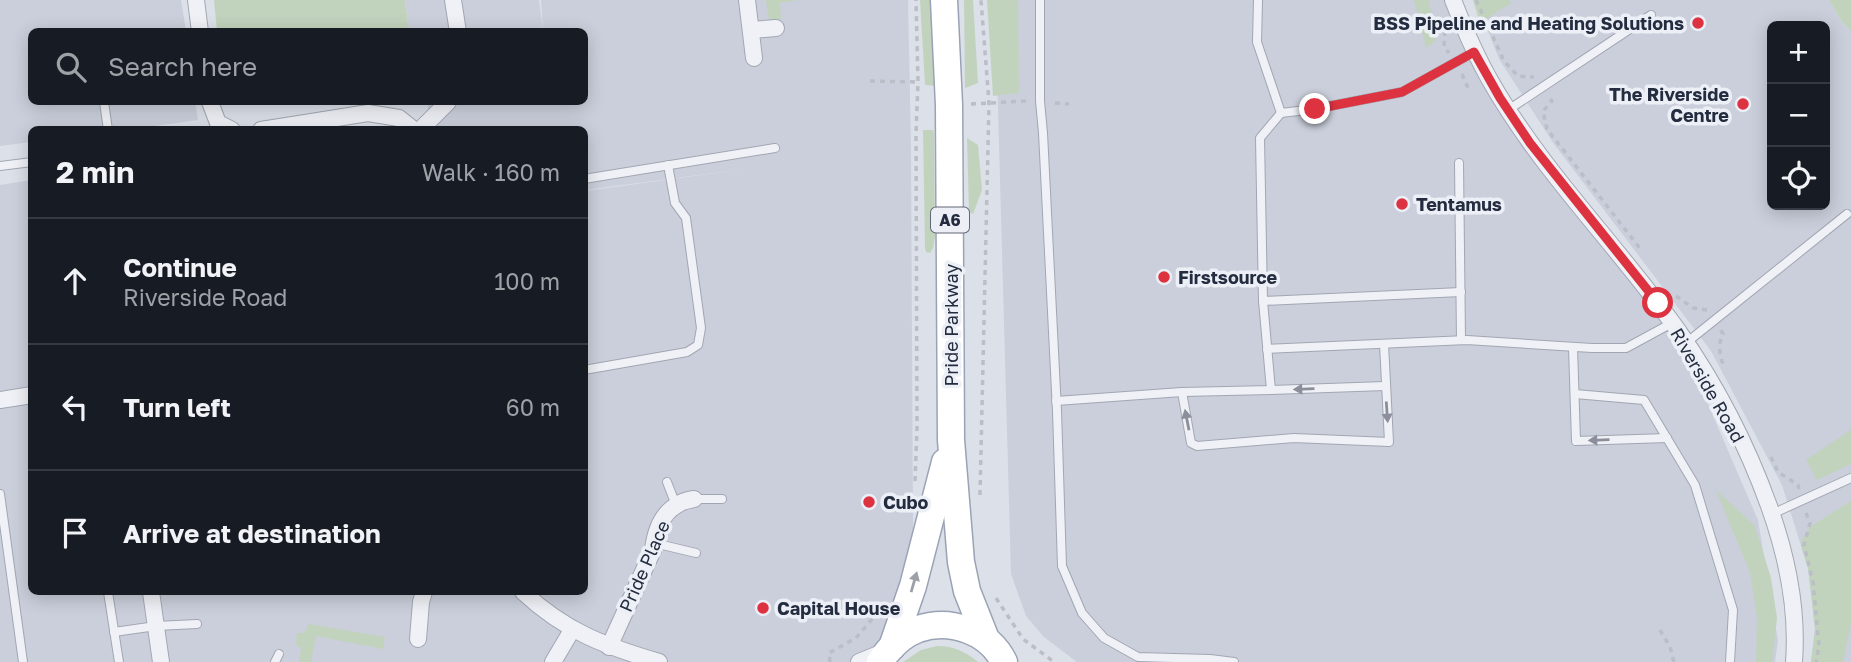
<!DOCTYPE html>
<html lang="en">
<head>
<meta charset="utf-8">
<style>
  body { margin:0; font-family:"Golos Text",sans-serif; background:#20242c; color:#f1f3f6 }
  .controls { position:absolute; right:21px; top:21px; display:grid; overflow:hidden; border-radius:10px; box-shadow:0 4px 18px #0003 }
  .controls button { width:63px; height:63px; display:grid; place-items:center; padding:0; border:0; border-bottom:2px solid #363941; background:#171b24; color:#f1f3f6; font:35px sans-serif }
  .stop { position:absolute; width:21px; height:21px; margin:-16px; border:5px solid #dd3240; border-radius:50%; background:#fff }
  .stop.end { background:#dd3240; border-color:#fff; box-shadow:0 2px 7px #0008 }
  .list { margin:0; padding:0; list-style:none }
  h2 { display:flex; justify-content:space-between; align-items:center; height:91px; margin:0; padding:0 28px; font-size:30px }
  h2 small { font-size:23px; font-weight:400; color:#9ea1a6 }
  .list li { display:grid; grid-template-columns:46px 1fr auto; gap:21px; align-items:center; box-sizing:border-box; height:126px; padding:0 28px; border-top:2px solid #363941 }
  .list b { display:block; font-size:26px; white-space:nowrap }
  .list p { margin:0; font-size:23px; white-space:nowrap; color:#9ea1a6 }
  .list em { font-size:23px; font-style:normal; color:#9ea1a6 }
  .icon { flex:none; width:38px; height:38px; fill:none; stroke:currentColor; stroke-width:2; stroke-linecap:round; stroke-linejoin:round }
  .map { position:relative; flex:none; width:1851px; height:662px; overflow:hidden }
  .search { position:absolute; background:#171b24; box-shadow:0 4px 18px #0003; left:28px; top:28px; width:560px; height:77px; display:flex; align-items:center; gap:18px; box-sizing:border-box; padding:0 24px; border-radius:10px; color:#9ea1a6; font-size:26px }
  .panel { position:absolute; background:#171b24; box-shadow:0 4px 18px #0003; left:28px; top:126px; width:560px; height:469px; border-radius:10px }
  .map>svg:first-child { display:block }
  .built { fill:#cacfdb; fill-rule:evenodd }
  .green { fill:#c1d3bd }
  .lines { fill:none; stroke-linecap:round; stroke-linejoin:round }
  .lane-casing { stroke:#a1a7b2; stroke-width:10 }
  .street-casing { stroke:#a1a7b2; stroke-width:18 }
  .primary-casing { stroke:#9aa3b5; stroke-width:29 }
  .path { stroke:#bbbec7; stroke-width:3.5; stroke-dasharray:5 5; stroke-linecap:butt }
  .lane { stroke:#f0f1f6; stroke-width:8 }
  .street { stroke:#f0f1f6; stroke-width:16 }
  .primary { stroke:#fff; stroke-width:26 }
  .oneway { fill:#8a8f9b }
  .oneway2 { fill:#9ca0a9 }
  .route { stroke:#dd3240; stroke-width:9 }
  .poi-dot { fill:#dd3240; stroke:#eceff6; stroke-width:2.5 }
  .labels { text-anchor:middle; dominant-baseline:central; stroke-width:7; stroke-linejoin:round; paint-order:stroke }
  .shield { fill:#eceff6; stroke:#606777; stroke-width:2 }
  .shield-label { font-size:16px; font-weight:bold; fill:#242d40 }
  .poi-label { font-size:18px; font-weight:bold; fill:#242d40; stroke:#eceff6; text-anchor:start }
  .street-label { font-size:18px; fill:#242d40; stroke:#eceff6 }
</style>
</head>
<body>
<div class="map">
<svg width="1851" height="662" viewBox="0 0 1851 662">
  <rect width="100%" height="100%" fill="#dce0e8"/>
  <g class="built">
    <path d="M0,0h181l5,31 -154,1v70h163l3,18 -73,10h-93l-1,12 -31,4z"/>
    <path d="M405,0h134l4,30 -2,-30h367l3,148 2,381 -19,133h-894v-477l31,-5 1,412h552l1,-401 167,-23 -167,22 -1,-60 -156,-1v-27h156v-70l-175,-1z"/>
    <path d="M995,0h452l30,74 208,277 73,169 20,121 -3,21h-698l-33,-25 -18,-21 -15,-42z"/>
    <path d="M1476,0h353l13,22 9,9v631h-40l4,-33 -7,-61 -26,-83 -71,-134 -157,-207 -55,-85zM1772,26h53v179h-53z"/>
  </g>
  <g class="green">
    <path d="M214,0h191l4,31h-192z"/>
    <path d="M766,0h32l-18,3 1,16 -12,2z"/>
    <path d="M920,0h13l5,86 -13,-1z"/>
    <path d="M964,0h9l5,83 -13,5z"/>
    <path d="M987,0h31l1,93 -26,3z"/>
    <path d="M1414,0h15l7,41 -10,7z"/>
    <path d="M1473,0h36l2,3 -31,20z"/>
    <path d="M1829,0h22v31l-9,-9z"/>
    <path d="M923,130h10l1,4 1,103 -2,11 -3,5 -4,-1 -1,-4z"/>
    <path d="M967,138l11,7 4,45 -9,24 -4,-2z"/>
    <path d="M1851,430v34l-34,16 -11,-20z"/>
    <path d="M1716,490l39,36 16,52 6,40 -5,44h-16l1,-45 -7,-44z"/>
    <path d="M1851,501v122l-8,39h-32l4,-33 -7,-61 -7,-22 2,-8 7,-11z"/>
    <path d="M309,624l76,13 -2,12 -67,-13 -5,26h-12l2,-13 -5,-5 1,-11h7z"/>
    <path d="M937,646c17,0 29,6 41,16h-75l18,-12z"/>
  </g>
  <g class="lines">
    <defs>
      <g id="lane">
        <path d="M1040,0v101l3,32 14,278 5,155 20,47 22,25 34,19 72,2 24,3"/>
        <path d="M1258,0l-1,42 24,71"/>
        <path d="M104,102l4,28"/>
        <path d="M1508,110l143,-95"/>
        <path d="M1459,163l2,177"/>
        <path d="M0,166l32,-4"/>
        <path d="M584,179l191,-31"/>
        <path d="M1263,301l198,-9"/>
        <path d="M1686,343l161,-129"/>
        <path d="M1573,347l3,94 91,-3"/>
        <path d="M1267,349l200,-9 125,8h34l46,-25"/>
        <path d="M584,370l103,-18 11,-7 3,-17 -15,-110 -11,-15 -7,-38"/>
        <path d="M1271,390l114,-4"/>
        <path d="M1182,392l9,51 6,3 97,-8 95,4 -5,-98"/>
        <path d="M1575,394l69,6 51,85 38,125 -3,52"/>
        <path d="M1056,401l126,-9 89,-2 -8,-89 -3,-163 21,-25 34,-4 87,-17 72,-40"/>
        <path d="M667,482l9,23"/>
        <path d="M0,494l23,168"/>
        <path d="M694,499h28"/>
        <path d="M1772,514l79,-36"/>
        <path d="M654,543l42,10"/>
        <path d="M108,592l11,70"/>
        <path d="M114,632l42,-6 41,-2"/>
        <path d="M275,662l4,-8"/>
      </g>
      <g id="street">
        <path d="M196,0l4,32"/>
        <path d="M453,0l5,32"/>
        <path d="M747,0l7,58"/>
        <path d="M1453,0c11,28 23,56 38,82 52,91 128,165 188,250 37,53 68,113 90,174 18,50 29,103 25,156"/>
        <path d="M751,30l25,-2"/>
        <path d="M210,102l8,21 14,7"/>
        <path d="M261,130l107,-17 31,5 15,12"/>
        <path d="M420,130l28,-28"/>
        <path d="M0,400l32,-5"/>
        <path d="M151,592l10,70"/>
        <path d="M523,592c43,40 82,54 136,70"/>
        <path d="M418,639l3,-37 3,-10"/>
        <path d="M609,647l44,-97c2,-17 8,-36 24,-45 4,-3 11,-5 17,-6"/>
        <path d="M553,662l19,-32"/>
        <path d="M859,662l27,-11"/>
      </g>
      <g id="primary">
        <path d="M944,0l5,105 2,335 10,122 6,29 19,48"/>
        <path d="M892,647l21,-61 32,-124"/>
        <path d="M880,662c9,-14 22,-27 38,-33 32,-11 71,2 86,33"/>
      </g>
    </defs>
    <use href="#lane" class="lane-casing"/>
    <use href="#street" class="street-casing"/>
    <use href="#primary" class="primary-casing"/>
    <g class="path">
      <path d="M1476,0l28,61 14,15 16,1"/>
      <path d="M1445,31l-1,16 5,6"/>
      <path d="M1462,74l5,12 7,2"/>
      <path d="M870,81l48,1"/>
      <path d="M1550,99l2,2 -9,10 4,18 95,122"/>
      <path d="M1055,103l14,1"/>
      <path d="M971,104l55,-3"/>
      <path d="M1676,296l17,12 14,2"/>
      <path d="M1721,330l2,4c-5,9 -4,22 1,32"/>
      <path d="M1771,457l7,15 20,13 1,4"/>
      <path d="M915,481l2,-53 -1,-296 2,-50 -2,-82"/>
      <path d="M980,495l9,-392 -8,-103"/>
      <path d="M1806,513l4,10 -6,22 9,37 6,64 -3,16"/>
      <path d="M996,598l27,41 31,23"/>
      <path d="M1660,630l10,17 4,15"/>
      <path d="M830,662l-1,-9 27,-15 23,-27"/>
    </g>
    <use href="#lane" class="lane"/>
    <use href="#street" class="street"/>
    <use href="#primary" class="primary"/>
  </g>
  <defs><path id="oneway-solid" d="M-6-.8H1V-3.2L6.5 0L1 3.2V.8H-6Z" transform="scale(1.75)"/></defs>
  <g class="oneway">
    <use href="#oneway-solid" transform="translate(1304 389) rotate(178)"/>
    <use href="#oneway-solid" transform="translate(1387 412) rotate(86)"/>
    <use href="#oneway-solid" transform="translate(1187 420) rotate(-101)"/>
    <use href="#oneway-solid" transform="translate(1599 440) rotate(178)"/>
  </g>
  <use class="oneway2" href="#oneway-solid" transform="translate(914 582) rotate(-74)"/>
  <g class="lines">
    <path class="route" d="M1315,109l87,-17 72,-40 26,46 30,45 128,160"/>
  </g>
  <g class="poi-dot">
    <circle cx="1698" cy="23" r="7"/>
    <circle cx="1743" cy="104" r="7"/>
    <circle cx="1402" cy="204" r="7"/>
    <circle cx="1164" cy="277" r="7"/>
    <circle cx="869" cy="502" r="7"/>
    <circle cx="763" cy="608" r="7"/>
  </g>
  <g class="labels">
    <rect class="shield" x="931" y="207.5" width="38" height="25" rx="5"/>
    <g class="shield-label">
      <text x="950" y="220">A6</text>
    </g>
    <g class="poi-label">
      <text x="1684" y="23" text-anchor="end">BSS Pipeline and Heating Solutions</text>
      <text x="1729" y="94" text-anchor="end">The Riverside<tspan x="1729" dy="21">Centre</tspan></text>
      <text x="1416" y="204">Tentamus</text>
      <text x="1178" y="277">Firstsource</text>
      <text x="883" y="502">Cubo</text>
      <text x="777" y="608">Capital House</text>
    </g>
    <g class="street-label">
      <text transform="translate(951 325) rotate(-90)">Pride Parkway</text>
      <text transform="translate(1708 385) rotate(60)">Riverside Road</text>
      <text transform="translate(644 566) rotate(-66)">Pride Place</text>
    </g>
  </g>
</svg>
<div class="controls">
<button>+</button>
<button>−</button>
<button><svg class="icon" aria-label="locate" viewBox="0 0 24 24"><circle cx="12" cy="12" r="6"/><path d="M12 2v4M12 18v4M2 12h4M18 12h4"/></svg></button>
</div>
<div class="stop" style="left:1658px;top:303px"></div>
<div class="stop end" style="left:1315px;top:109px"></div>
<div class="search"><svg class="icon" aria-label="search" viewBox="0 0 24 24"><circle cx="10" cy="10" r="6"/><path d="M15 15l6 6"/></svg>Search here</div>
<section class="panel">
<h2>2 min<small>Walk · 160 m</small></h2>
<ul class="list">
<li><svg class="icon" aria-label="ahead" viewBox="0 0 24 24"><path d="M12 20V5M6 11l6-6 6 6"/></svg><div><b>Continue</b><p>Riverside Road</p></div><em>100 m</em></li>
<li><svg class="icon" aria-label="left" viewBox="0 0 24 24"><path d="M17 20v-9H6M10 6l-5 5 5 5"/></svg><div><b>Turn left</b></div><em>60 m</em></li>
<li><svg class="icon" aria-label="arrive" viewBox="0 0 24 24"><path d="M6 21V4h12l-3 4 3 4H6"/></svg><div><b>Arrive at destination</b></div></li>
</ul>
</section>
</div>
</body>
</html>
